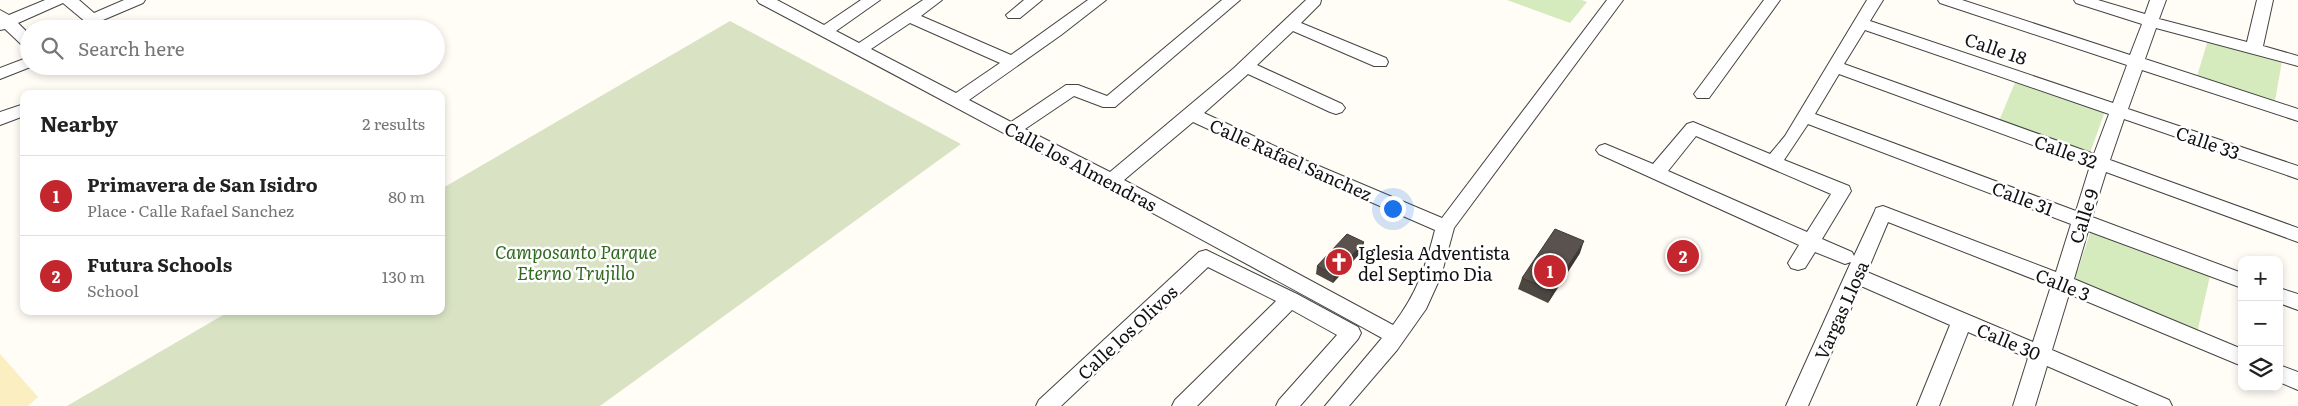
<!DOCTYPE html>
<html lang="en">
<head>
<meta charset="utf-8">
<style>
  body { margin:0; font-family:Literata,serif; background:#f2f2f2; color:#222 }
  .controls { position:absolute; right:15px; bottom:15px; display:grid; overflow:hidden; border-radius:10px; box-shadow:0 2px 8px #0003 }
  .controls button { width:45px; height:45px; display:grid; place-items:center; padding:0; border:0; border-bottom:1px solid #e0e0e0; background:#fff; color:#222; font:25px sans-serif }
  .you { position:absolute; left:1392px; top:208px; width:18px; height:18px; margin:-12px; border:4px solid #fff; border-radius:50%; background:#1a73e8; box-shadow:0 0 0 8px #1a73e833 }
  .badge { display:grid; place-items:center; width:32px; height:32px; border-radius:50%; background:#c4262e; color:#fff; font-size:16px; font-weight:700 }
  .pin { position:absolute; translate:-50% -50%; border:2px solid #fff; box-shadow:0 1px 5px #0006 }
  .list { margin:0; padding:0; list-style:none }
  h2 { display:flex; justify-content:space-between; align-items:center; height:65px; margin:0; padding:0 20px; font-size:21px }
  h2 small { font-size:16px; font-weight:400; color:#767676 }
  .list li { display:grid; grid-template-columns:32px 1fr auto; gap:15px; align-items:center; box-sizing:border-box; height:80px; padding:0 20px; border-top:1px solid #e0e0e0 }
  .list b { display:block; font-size:19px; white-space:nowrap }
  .list p { margin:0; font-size:16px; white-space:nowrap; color:#767676 }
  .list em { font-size:16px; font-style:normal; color:#767676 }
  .icon { flex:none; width:28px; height:28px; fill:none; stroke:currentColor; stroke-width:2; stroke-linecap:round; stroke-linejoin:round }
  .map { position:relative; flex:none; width:2298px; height:406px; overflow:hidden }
  .search { position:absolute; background:#fff; box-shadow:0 2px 8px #0003; left:20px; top:20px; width:425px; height:55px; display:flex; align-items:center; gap:12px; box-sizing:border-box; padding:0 18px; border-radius:28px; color:#767676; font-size:19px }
  .panel { position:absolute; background:#fff; box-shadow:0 2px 8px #0003; left:20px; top:90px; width:425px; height:225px; border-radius:10px }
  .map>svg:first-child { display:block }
  .green { fill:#d5ebbd }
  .sand { fill:#fbeec1 }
  .cemetery { fill:#d9e3c4 }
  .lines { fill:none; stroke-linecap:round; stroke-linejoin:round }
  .minor-casing { stroke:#444; stroke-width:2 }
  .minor { fill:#fff; fill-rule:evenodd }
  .wall { fill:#4d4742 }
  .shaded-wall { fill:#3f3936 }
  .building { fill:#5a524d; stroke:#3f3936 }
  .labels { text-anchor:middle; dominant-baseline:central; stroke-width:5; stroke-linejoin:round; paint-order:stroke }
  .street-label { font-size:18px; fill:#111; stroke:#fff }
  .park-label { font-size:18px; font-style:italic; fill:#2f6b1f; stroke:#fff }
  .poi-label { font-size:18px; fill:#111; stroke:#fff; text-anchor:start }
</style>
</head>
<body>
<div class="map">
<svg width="2298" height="406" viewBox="0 0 2298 406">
  <rect width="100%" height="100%" fill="#fffdf5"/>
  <g class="green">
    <path d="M1507,0h75l5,2 -17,21z"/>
    <path d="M2208,40l74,21 -7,40 -78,-25z"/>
    <path d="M2016,80l89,31 -15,42 -91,-32z"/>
    <path d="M2091,230l119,46 -13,57 -123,-51z"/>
  </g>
  <path class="sand" d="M0,354l38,43 -10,9h-28z"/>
  <path class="cemetery" d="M730,21l231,123 -361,262h-533l163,-95h211v-122z"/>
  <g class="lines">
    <defs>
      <g id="minor">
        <path d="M45,0h34l15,13 30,-13h21l-2,3 -40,17 4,5 -4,4 -10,-1 -30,-25 -45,20 11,11v14l-6,-2 -18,-17 -5,1v-20l9,5z"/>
        <path d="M757,0h20l47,25 37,-25h19l-44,31 23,12 64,-43h19l-21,16 90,39 77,-55h18l-45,35 -92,65 42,22 55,-37h12l29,11 115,-96h18l-125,107h-12l-29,-11 -49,33 85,43 124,-104 72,-68h15l-1,4 -19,19 85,35 2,4 -2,4h-12l-81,-35 -36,34 85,39 3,4 -3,4 -6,2 -6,-2 -82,-38 -44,39 103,48 135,57 165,-218h16l-169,228 -13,48 -15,33 -29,41 -48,56h-24l57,-68c-207,-114 -415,-225 -623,-335zM910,23l90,40 -44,30 -85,-44zM1193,122l102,47 140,61c-10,39 -18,63 -42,95l-269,-145z"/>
        <path d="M1024,0h18l-22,18h-12l-2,-3z"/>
        <path d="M1764,0h16l-71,98h-12l-3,-4 3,-4z"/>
        <path d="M1867,0h16l-13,21 243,82 14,-38 -187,-62 -2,-3h24l168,55 12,-31 -66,-21 -2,-3h24l47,14 5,-14h16l-7,19 88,23 10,-42h16l-10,46 35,10v10l-142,-38 -11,31 153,50v12l-156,-51 -14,39 170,57v13l-174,-60 -14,41 188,68v14l-192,-70 -14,45 150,56v15l-154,-57 -14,48 168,70v17l-173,-72 -17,56 117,50 3,6h-33l-92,-40 -12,40h-22l15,-48 -60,-26 -29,74h-22l33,-81 -89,-39 -53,120h-22l65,-144 -6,2 -30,-12 -10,16 -7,2 -7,-2 -3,-5 11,-18 -200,-91 -3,-4 3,-4 6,-2 48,20 34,-40 6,-2 77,32 15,-18zM1865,30l244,84 -15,40 -250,-90zM1839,74l251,92 -14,45 -261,-97zM1808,124l263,100 -15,48 -173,-66 -7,2 -2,5 -20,43 -2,-4 -30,-13 29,-48 -2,-5 -65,-26zM1696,136l135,58 -24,38 -139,-61zM1888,222l163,64 -18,56 -166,-70z"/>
        <path d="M29,57v9h4l-33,13v-11z"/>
        <path d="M24,104v12l-24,9v-13z"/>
        <path d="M1206,250l91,44 61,33 3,6 -3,6 -58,67h-24l3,-6 58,-65 -45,-25 -95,96h-25l3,-6 101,-99 -68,-34 -147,139h-25l3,-6 160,-148z"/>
        <path d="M2279,288l19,6v16l-19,-7z"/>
        <path d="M2279,365l19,7v18l-19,-8z"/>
      </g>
    </defs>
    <use href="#minor" class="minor-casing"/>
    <use href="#minor" class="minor"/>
  </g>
  <g class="wall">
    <path d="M1363,250l-30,33 -17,-9 1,-8z"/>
    <path d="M1580,253l-32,50 -30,-14 4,-11z"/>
  </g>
  <g class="shaded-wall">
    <path d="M1584,241l-4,12 -32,50 4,-12z"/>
    <path d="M1364,242l-1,8 -30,33 1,-8z"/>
  </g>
  <g class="building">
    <path d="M1555,229l29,12 -32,50 -30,-13z"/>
    <path d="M1347,234l17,8 -30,33 -17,-9z"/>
  </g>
  <defs>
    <symbol id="church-disc" viewBox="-11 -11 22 22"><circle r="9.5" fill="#c4262e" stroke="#fff"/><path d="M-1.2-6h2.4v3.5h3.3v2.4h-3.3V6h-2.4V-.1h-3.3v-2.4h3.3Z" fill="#fff"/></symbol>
  </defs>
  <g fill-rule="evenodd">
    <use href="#church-disc" x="1323" y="246" width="32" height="32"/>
  </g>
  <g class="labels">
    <g class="street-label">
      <text transform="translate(1996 48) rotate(19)">Calle 18</text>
      <text transform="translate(2208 142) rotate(19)">Calle 33</text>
      <text transform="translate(2066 151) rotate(20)">Calle 32</text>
      <text transform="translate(1291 159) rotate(24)">Calle Rafael Sanchez</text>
      <text transform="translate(1081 166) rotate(28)">Calle los Almendras</text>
      <text transform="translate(2023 198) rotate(21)">Calle 31</text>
      <text transform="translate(2083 216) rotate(-72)">Calle 9</text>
      <text transform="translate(2063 284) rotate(22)">Calle 3</text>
      <text transform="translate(1841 310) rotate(-66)">Vargas Llosa</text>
      <text transform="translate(1127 332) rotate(-43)">Calle los Olivos</text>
      <text transform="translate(2009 341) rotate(23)">Calle 30</text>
    </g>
    <g class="park-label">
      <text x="576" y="251">Camposanto Parque<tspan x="576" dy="21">Eterno Trujillo</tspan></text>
    </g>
    <g class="poi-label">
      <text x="1358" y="252">Iglesia Adventista<tspan x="1358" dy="21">del Septimo Dia</tspan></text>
    </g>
  </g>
</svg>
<div class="controls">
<button>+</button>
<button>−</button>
<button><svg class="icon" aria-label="layers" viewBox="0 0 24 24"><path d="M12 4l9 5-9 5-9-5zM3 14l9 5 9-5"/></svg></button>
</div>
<div class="you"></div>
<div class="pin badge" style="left:1550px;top:271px">1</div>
<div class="pin badge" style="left:1683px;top:256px">2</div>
<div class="search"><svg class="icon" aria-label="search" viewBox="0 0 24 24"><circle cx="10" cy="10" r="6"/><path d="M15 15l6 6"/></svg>Search here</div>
<section class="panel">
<h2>Nearby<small>2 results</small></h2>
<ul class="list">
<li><span class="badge">1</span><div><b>Primavera de San Isidro</b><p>Place · Calle Rafael Sanchez</p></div><em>80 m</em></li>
<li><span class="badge">2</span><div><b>Futura Schools</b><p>School</p></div><em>130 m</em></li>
</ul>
</section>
</div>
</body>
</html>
